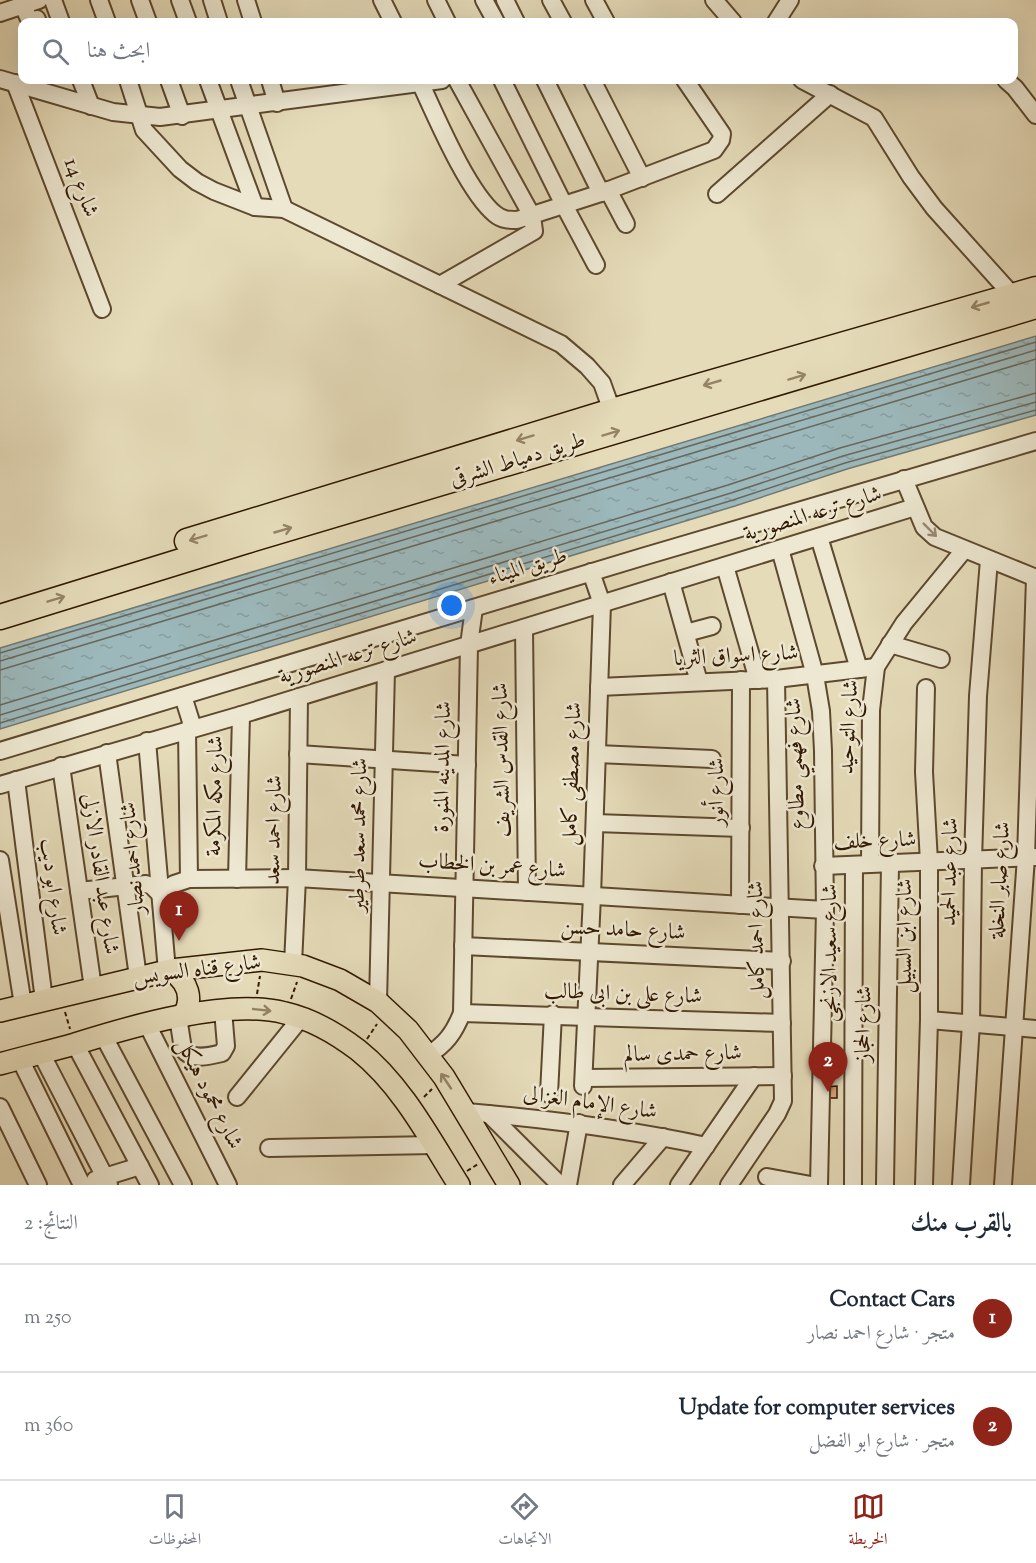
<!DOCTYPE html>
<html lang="ar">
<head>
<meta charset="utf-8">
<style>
  body { margin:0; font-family:"Sorts Mill Goudy",Amiri,serif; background:#f6f6f7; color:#1f2937; direction:rtl }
  .you { position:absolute; left:452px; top:606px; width:21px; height:21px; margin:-15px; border:4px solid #fff; border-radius:50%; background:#1a73e8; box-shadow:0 0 0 9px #1a73e833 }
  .badge { display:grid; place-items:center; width:39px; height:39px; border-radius:50%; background:#8f2418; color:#fff; font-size:20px; font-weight:700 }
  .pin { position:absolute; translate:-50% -50px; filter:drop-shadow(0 2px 3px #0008) }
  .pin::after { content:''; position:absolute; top:32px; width:21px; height:18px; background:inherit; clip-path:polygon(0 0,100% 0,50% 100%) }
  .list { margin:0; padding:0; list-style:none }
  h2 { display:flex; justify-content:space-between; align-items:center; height:78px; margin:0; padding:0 24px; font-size:26px }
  h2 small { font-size:20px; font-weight:400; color:#747a83 }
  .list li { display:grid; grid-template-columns:39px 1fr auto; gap:18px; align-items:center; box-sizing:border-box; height:108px; padding:0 24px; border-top:2px solid #e0e1e3 }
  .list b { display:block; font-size:22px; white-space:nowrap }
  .list p { margin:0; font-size:20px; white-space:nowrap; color:#747a83 }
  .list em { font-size:20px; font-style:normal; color:#747a83 }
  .icon { flex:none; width:33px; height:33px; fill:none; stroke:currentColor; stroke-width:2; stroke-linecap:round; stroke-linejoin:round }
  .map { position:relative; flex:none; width:1036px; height:1185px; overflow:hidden; direction:ltr }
  .search { position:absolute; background:#fff; box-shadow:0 6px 24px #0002; left:18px; right:18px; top:18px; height:66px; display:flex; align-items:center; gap:15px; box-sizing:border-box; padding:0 21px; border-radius:12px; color:#747a83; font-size:22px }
  .sheet { height:294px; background:#fff }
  nav { display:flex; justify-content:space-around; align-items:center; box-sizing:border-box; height:84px; border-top:2px solid #e0e1e3; background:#fff; font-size:16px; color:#747a83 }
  nav a { display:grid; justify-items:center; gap:3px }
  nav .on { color:#8f2418 }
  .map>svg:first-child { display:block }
  .water { fill:url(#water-ripples); stroke:#717870; stroke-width:1.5 }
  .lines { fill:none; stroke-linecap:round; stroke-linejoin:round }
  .shore { stroke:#66685e; stroke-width:1.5 }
  .building { fill:#dea67c; stroke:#301800; stroke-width:1.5 }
  .minor-casing { stroke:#5d492e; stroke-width:20 }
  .major-casing { stroke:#301800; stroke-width:24 }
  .highway-casing { stroke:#301800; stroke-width:27 }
  .path { stroke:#301800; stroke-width:2; stroke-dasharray:4.5 3; stroke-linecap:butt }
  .minor { stroke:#eee8d2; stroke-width:16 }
  .major { stroke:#e5dbb9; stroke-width:21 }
  .highway { stroke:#e5dbb9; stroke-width:24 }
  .oneway { stroke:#948366 }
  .oneway2 { stroke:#988a74 }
  .labels { text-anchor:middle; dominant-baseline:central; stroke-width:5; stroke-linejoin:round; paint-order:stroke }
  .street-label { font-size:22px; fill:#301800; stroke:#eee8d2 }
</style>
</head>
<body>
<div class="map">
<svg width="1036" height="1185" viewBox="0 0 1036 1185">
  <defs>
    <pattern id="water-ripples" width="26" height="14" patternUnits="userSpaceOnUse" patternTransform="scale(1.5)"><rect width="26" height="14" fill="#9cb8bb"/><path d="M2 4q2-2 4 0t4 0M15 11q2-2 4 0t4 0" fill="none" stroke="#879d9f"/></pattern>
  </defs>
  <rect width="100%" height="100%" fill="#e5dbb9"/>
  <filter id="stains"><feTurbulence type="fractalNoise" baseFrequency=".00333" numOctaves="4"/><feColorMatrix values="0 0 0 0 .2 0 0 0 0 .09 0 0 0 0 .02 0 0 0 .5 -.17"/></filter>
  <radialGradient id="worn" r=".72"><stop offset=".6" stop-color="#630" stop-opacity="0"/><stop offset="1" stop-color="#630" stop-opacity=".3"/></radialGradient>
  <path class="water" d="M1036,336v79l-189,54 -112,37 -735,223v-81z"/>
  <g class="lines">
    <g class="shore">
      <path d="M0,653l1036,-311"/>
      <path d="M0,661l1036,-311"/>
      <path d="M0,670l1036,-311"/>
      <path d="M0,705l728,-220 112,-37 196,-55"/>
      <path d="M0,715l731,-222 112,-37 193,-54"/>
      <path d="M0,723l733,-223 112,-37 191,-53"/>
    </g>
  </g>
  <path class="building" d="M837,1086v12h-10l-1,-11z"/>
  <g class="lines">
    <defs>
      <g id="minor">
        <path d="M53,0l8,22"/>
        <path d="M99,0l8,22"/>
        <path d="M140,0l8,22"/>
        <path d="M180,0l8,22"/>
        <path d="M212,0l7,22"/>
        <path d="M246,0l7,22"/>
        <path d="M382,0l11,22"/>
        <path d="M436,0l11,22"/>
        <path d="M484,0l12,22"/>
        <path d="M505,0l11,22"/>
        <path d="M551,0l12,22"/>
        <path d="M594,0l12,22"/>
        <path d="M714,0l19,22"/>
        <path d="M23,5l5,12 4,3 5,-1"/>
        <path d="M0,13l39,-13"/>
        <path d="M776,22l14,-22"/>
        <path d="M0,79l113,33 47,5 282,-37"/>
        <path d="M81,80l10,26"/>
        <path d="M128,80l16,50 36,39 17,13 17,9 41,16 29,2 277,135 26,22 15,17 10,28"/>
        <path d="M169,80l13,36"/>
        <path d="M208,80l47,127"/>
        <path d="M239,80l45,129"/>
        <path d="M270,80l7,23"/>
        <path d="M419,80c16,34 48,111 76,134 7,6 14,6 22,6l84,-27 113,-43 7,-10 1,-6 -37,-54"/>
        <path d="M502,80l62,125 32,60"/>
        <path d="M545,80l56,113"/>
        <path d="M592,80l50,98"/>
        <path d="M802,80l72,38 37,59 23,31 79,88"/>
        <path d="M1006,80l9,8 21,27"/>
        <path d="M15,83l87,226"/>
        <path d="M608,190l18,34"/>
        <path d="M717,194l113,-100"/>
        <path d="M440,285l94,-54 -2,-15 -75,-136"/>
        <path d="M904,479l20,48 11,10 101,41"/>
        <path d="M819,537l40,132"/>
        <path d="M780,549l35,126 6,36 2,40 2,159 -6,275"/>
        <path d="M725,566l33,114"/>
        <path d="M671,582l28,100"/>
        <path d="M524,628l3,264"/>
        <path d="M686,633l26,-7"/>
        <path d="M890,644l51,15"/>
        <path d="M599,687l177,-8 100,-12"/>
        <path d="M183,696l10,32"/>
        <path d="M187,730l2,149"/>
        <path d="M147,741l20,230"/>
        <path d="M0,751l642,-194 394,-116"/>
        <path d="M107,753l31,224"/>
        <path d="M298,754l169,11"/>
        <path d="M597,754l115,5"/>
        <path d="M61,766l32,222"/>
        <path d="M16,780l28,220"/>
        <path d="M0,785l241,-70 674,-208"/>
        <path d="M595,823l146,5"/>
        <path d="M0,860l23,145"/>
        <path d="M870,864l1,-154 5,-43 28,-44 60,-73"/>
        <path d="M823,866l212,-9"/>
        <path d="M237,879l4,-164"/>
        <path d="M79,891l67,-7 6,2 7,7 15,-9 15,-5 108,-1 528,32"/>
        <path d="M740,905l1,-225"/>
        <path d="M463,946l319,15"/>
        <path d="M293,964l4,-86 2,-181"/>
        <path d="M378,1002l8,-332"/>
        <path d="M462,1013l320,10"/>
        <path d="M178,1017l5,32c8,12 27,7 39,4l4,-7 -3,-36"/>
        <path d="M929,1020l107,9"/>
        <path d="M147,1024l81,161"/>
        <path d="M103,1035l80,150"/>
        <path d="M75,1044l75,141"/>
        <path d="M41,1053l68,132"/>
        <path d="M427,1056c19,-12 27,-23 35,-43l7,-368 5,-37"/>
        <path d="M20,1059l62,126"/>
        <path d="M584,1078l199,-2"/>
        <path d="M583,1086l9,-190 10,-292 -11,-32"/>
        <path d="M549,1094l4,-80"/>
        <path d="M237,1097l63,-78"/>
        <path d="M0,1107l38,78"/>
        <path d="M467,1112c80,7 160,17 239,34"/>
        <path d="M489,1114l71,71"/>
        <path d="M269,1148l165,-3"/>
        <path d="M767,1177l44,8"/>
        <path d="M95,1180l45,-14"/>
        <path d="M568,1185l11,-62"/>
        <path d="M622,1185l41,-48"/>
        <path d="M679,1185l75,-109"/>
        <path d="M729,1185l48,-71 6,-13 -7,-422"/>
        <path d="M853,1185l1,-320"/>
        <path d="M885,1185l5,-321"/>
        <path d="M924,1185l5,-165v-158l-5,-90 2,-84"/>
        <path d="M961,1185l10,-162 2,-162 5,-165 11,-136"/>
        <path d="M1003,1185l23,-328 9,-279"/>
      </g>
      <g id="major">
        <path d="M171,970c17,12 23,29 12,46"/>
        <path d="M0,1011l171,-41 91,-10 41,6 37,14 38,22 30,28 36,47 65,108"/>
        <path d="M0,1064c25,-7 50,-13 75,-20 57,-18 152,-46 210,-31 26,6 52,21 73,37 44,35 72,89 101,135"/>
      </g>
      <g id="highway">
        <path d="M187,541l425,-130 424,-122"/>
        <path d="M0,617l243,-75 793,-236"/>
      </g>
    </defs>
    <use href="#minor" class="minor-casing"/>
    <use href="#major" class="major-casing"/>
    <use href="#highway" class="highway-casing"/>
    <g class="path">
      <path d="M257,994l3,-18"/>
      <path d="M291,999l6,-17"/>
      <path d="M65,1012l5,17"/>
      <path d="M367,1039l10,-15"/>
      <path d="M424,1097l8,-8"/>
      <path d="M467,1171l11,-7"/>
    </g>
    <use href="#minor" class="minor"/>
    <use href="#major" class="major"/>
    <use href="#highway" class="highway"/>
  </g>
  <defs><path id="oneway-shaft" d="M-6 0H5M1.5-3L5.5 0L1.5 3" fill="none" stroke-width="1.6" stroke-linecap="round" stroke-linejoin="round" transform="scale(1.5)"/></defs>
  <g class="oneway">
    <use href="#oneway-shaft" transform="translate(980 305) rotate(164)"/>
    <use href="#oneway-shaft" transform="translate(797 377) rotate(-17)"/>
    <use href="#oneway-shaft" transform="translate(712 383) rotate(164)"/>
    <use href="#oneway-shaft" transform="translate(611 433) rotate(-17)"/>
    <use href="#oneway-shaft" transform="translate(525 438) rotate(163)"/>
    <use href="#oneway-shaft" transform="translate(283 530) rotate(-16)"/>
    <use href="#oneway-shaft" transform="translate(198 538) rotate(163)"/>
    <use href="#oneway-shaft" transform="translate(56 599) rotate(-17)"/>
    <use href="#oneway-shaft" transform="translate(262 1010) rotate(6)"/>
    <use href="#oneway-shaft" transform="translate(446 1081) rotate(-124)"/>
  </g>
  <use class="oneway2" href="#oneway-shaft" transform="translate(930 530) rotate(45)"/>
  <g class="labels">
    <g class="street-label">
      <text transform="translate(80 188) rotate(69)">شارع 14</text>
      <text transform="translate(518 461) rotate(-17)">طريق دمياط الشرقى</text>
      <text transform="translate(813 515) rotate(-17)">شارع ترعه المنصورية</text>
      <text transform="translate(528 568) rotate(-17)">طريق الميناء</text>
      <text transform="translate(736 657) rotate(-3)">شارع اسواق الثريا</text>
      <text transform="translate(348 658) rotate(-17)">شارع ترعه المنصورية</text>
      <text transform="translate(850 727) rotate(-87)">شارع التوحيد</text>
      <text transform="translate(503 760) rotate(-91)">شارع القدس الشريف</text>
      <text transform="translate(797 764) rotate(-92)">شارع فهمي مطاوع</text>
      <text transform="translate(444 767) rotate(-89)">شارع المدينه المنورة</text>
      <text transform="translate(573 774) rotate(-88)">شارع مصطفى كامل</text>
      <text transform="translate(718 792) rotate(-90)">شارع أنور</text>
      <text transform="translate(216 796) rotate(-89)">شارع مكه المكرمة</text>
      <text transform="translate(275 830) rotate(-89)">شارع احمد سعد</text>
      <text transform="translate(360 835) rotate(-89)">شارع محمد سعد طرطير</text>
      <text transform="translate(875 842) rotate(-2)">شارع خلف</text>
      <text transform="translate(134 858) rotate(-95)">شارع احمد نصار</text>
      <text transform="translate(492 867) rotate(4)">شارع عمر بن الخطاب</text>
      <text transform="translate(951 872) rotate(-89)">شارع عبد الحميد</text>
      <text transform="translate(99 874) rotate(82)">شارع عبد القادر الازلى</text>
      <text transform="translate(1001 880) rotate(-87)">شارع صابر النخلة</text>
      <text transform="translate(52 887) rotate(83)">شارع ابو ديب</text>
      <text transform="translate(623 931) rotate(3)">شارع حامد حسن</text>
      <text transform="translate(906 936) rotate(-90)">شارع ابن السبيل</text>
      <text transform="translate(758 940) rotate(-91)">شارع احمد كامل</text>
      <text transform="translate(831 953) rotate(-90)">شارع سعيد الازنجى</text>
      <text transform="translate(197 971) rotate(-7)">شارع قناه السويس</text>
      <text transform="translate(623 995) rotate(2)">شارع على بن ابى طالب</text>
      <text transform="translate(865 1024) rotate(-89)">شارع الحجاز</text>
      <text transform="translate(683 1055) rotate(-1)">شارع حمدى سالم</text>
      <text transform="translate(208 1094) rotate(63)">شارع محمود هيكل</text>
      <text transform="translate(590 1104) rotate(8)">شارع الإمام الغزالى</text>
    </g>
  </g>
  <rect width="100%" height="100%" filter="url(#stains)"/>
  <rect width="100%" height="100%" fill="url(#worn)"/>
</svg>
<div class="you"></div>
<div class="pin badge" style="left:179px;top:941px">1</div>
<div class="pin badge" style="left:828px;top:1092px">2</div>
<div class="search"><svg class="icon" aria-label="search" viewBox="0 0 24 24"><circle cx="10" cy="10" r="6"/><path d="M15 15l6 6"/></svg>ابحث هنا</div>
</div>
<section class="sheet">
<h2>بالقرب منك<small>النتائج: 2</small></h2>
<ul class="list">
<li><span class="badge">1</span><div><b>Contact Cars</b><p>متجر · شارع احمد نصار</p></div><em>250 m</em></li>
<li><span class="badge">2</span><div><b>Update for computer services</b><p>متجر · شارع ابو الفضل</p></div><em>360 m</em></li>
</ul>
</section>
<nav>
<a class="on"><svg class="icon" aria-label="map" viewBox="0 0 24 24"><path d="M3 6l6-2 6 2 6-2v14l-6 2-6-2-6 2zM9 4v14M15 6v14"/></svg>الخريطة</a>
<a><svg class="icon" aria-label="directions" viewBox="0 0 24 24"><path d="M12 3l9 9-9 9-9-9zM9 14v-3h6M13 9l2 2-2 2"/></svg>الاتجاهات</a>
<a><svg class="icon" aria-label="saved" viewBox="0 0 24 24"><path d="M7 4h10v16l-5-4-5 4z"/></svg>المحفوظات</a>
</nav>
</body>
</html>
